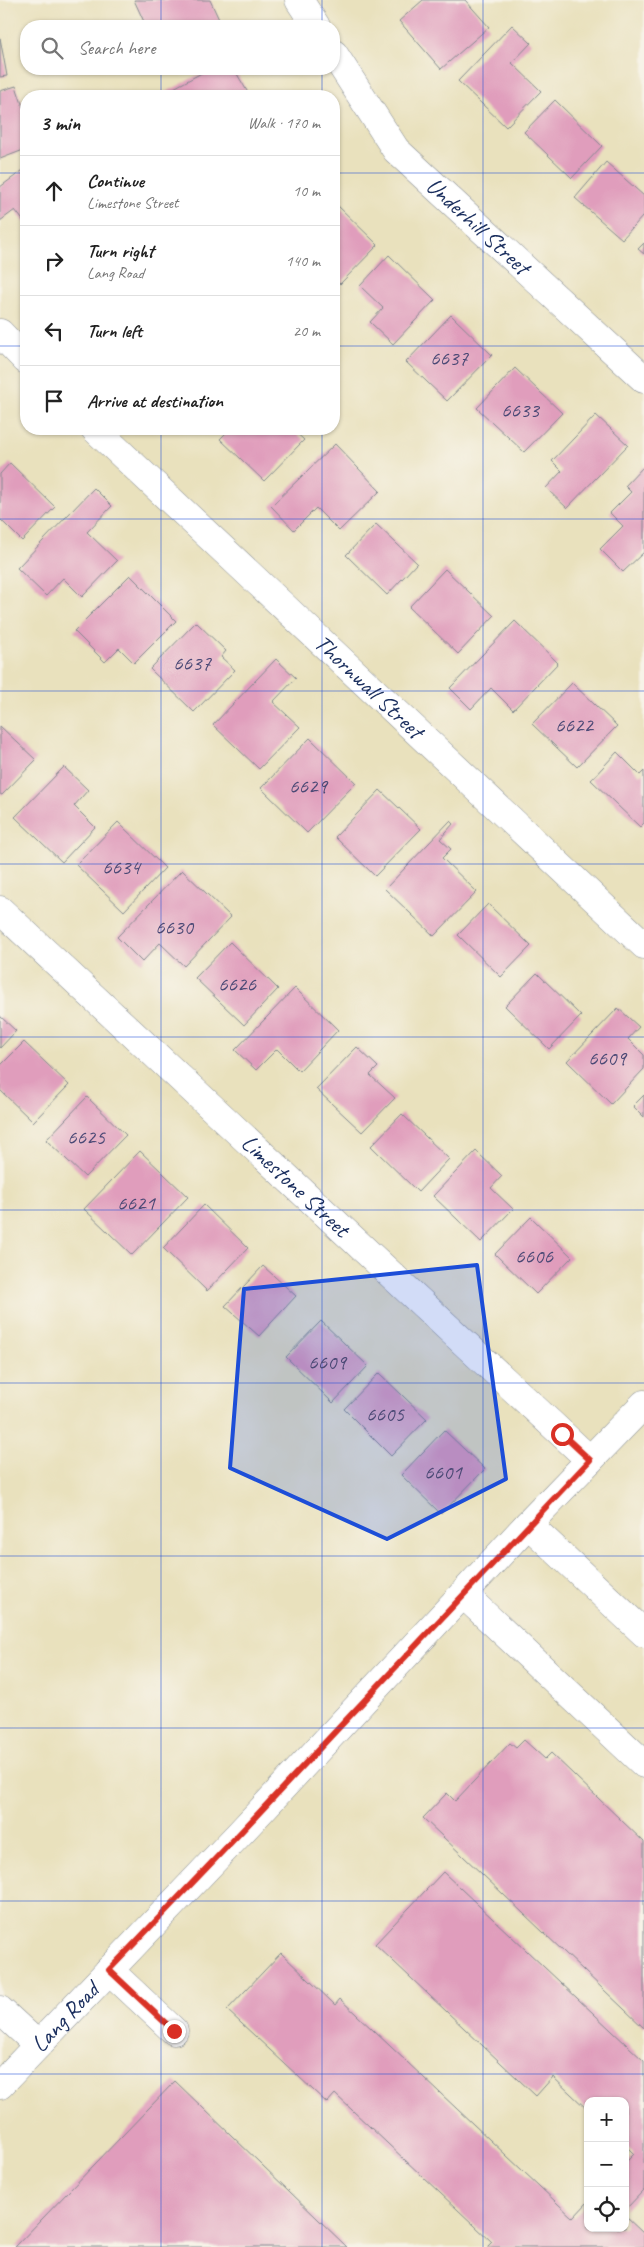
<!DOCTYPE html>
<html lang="en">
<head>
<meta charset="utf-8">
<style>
  body { margin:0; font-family:Caveat,sans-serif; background:#f6f6f6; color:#222 }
  .controls { position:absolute; right:15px; bottom:15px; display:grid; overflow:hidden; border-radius:10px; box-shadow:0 1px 4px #0004 }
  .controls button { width:45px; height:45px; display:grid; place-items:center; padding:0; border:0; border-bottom:1px solid #e0e0e0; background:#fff; color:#222; font:25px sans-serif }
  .stop { position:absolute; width:15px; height:15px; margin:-11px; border:4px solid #d93025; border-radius:50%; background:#fff }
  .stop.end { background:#d93025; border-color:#fff; box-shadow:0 1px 5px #0008 }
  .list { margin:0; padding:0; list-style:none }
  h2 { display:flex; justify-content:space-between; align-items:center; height:65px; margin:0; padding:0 20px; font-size:21px }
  h2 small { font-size:16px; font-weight:400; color:#767676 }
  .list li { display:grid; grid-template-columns:32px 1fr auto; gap:15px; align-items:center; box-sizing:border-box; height:70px; padding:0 20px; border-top:1px solid #e0e0e0 }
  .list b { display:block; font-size:19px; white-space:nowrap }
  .list p { margin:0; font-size:16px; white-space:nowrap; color:#767676 }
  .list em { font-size:16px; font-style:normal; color:#767676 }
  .icon { flex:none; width:28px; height:28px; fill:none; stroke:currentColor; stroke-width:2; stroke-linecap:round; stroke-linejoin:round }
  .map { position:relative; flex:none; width:644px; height:2247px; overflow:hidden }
  .search { position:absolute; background:#fff; box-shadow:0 1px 4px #0004; left:20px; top:20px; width:320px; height:55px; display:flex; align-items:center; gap:12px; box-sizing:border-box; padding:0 18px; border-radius:20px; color:#767676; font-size:19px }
  .panel { position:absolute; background:#fff; box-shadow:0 1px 4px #0004; left:20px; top:90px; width:320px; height:345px; border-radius:20px }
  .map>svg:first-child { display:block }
  .building { fill:#e09dbc }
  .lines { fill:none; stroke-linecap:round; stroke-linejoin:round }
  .minor-casing { stroke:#82888e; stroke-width:29 }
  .minor { stroke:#fff; stroke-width:28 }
  .route { stroke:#d93025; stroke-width:6 }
  .marked { fill:#1d4ed8; fill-opacity:0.2; stroke:#1d4ed8; stroke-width:4; stroke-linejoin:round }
  .grid { fill:none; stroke:#1d4ed8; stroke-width:1; stroke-opacity:0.55 }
  .labels { text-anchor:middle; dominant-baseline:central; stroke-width:4; stroke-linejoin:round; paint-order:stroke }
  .number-label { font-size:21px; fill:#4c4a76 }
  .street-label { font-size:24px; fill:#1b2f5e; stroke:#f7f3e8 }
</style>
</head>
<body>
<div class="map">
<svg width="644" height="2247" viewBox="0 0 644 2247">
  <rect width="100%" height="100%" fill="#f7f3e8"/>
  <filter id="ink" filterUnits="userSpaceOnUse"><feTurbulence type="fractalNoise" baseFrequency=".02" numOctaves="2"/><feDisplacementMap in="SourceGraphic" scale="10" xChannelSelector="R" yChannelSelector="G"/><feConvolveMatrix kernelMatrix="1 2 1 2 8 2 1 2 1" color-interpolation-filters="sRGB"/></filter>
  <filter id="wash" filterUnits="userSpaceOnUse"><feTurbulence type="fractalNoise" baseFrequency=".0096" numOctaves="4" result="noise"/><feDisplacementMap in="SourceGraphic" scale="20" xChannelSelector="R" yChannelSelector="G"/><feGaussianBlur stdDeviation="1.12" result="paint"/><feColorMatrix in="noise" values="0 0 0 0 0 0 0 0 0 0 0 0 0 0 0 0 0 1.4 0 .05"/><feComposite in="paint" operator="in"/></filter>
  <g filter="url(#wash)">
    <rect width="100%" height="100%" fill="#e9e1bd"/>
    <g id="blocks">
      <g class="building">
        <path d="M134,0h76l12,26h-76z"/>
        <path d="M423,0h42l24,27 -48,42 -42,-48z"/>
        <path d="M512,25l19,18 -19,20 29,28 -35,36 -48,-46z"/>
        <path d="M0,38l7,38 -7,1z"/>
        <path d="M209,69h25l16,27h-91z"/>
        <path d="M16,86l10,30v33l-26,10v-68z"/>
        <path d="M555,100l47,46 -30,32 -48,-46z"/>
        <path d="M606,162l38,34v19l-22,24 -47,-41z"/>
        <path d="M26,168v56l-11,-14 -15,11v-34z"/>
        <path d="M334,202l44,43 -38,39 -6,-6z"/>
        <path d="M644,243v11l-6,-5z"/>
        <path d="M389,255l46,45 -42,44 -23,-22 13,-14 -23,-22z"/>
        <path d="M451,315l41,40 -45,46 -41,-39z"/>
        <path d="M515,368l47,45 -38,39 -47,-44z"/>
        <path d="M596,415l32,30 -61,63 -21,-20 16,-17 -10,-10z"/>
        <path d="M230,429h62l12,11 -40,41 -44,-42z"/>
        <path d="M335,444l45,47 -41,40 -23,-23 -22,22 -23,-24z"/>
        <path d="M10,463l45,44 -33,34 -22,-22v-45z"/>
        <path d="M644,466v86l-21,20 -23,-23 23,-23 -13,-13 21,-21 -6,-6z"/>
        <path d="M94,488l18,18 -25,26 30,29 -35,36 -19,-19 -17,18 -29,-28z"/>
        <path d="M376,524l41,39 -30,32 -41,-40z"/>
        <path d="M445,569l49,47 -36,38 -49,-47z"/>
        <path d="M130,575l46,46 -42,42 -15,-15 -14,14 -31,-31z"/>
        <path d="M515,621l43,42 -45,47 -22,-22 -20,21 -21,-21z"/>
        <path d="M196,622l30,29 -5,6 14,13 -41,42 -44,-43z"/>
        <path d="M276,659l20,19 -23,24 27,25 -41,42 -46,-44z"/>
        <path d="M572,683l45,43 -40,41 -45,-43z"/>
        <path d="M0,726l36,34 -34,35 -2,-1z"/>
        <path d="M310,738l46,45 -49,50 -46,-45z"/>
        <path d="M617,752l23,23 4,-4v52l-4,4 -49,-47z"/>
        <path d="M64,767l24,23 -14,16 21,21 -33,35 -47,-45z"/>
        <path d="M380,790l41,39 -46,47 -40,-39z"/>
        <path d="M450,821l3,3 -13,15 11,10 -9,9 35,34 -43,44 -49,-47z"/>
        <path d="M118,822l47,46 -41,43 -48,-46z"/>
        <path d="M182,870l49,47 -47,49 -24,-23 -18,19 -25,-25z"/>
        <path d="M488,904l43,42 -30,31 -43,-42z"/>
        <path d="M230,942l48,47 -34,36 -49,-47z"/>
        <path d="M537,973l44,43 -32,33 -44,-43z"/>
        <path d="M295,988l43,42 -39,41 -22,-22 -21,21 -21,-20z"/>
        <path d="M618,1008l21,19 -11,12 16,16v14l-33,35 -44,-43z"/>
        <path d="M0,1016l16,15 -16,17z"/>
        <path d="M24,1042l45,43 -36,37 -33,-32v-24z"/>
        <path d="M357,1047l21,20 -8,8 25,23 -33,34 -46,-43z"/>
        <path d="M644,1095v22l-11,-11z"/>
        <path d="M87,1097l39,38 -41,42 -39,-37z"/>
        <path d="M402,1114l47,45 -31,33 -47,-46z"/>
        <path d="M140,1151l48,46 -56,58 -48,-46z"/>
        <path d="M476,1151l26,25 -11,12 22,21 -32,33 -48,-46z"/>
        <path d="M204,1205l44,43 -41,43 -44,-43z"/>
        <path d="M531,1217l41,40 -36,37 -41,-40z"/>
        <path d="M263,1266l33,30 -37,40 -34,-30z"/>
        <path d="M321,1321l47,45 -35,37 -47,-46z"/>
        <path d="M379,1373l48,46 -36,37 -47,-47z"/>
        <path d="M444,1430l41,39 -44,45 -40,-39z"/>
        <path d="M524,1740l21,19 6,-6 93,89v186l-221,-210 24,-25 8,8 55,-58 6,5z"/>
        <path d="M443,1872l201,189v129l-19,20v-47l9,-9 -9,-9v-44h-37v9l-35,-33 -17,19 -161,-152z"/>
        <path d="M281,1953l54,52 5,-6 233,219 15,-16v26h37v-12l19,18v13h-157l5,-5 -157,-148 -8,9 -100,-93z"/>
        <path d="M175,2081l172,166h-332z"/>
      </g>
    </g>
  </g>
  <g filter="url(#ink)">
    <use href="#blocks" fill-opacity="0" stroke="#82888e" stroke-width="1"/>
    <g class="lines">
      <defs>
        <g id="minor">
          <path d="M299,0l17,26"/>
          <path id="s1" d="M334,54l62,96 248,229"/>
          <path d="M0,333l26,27"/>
          <path id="s2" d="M95,429l549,516"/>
          <path id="s3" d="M0,910l590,550"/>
          <path d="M528,1524l116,109"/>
          <path d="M463,1594l181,170"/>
          <path d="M109,1970l65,61"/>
          <path d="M0,2010l38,35"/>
          <path id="s4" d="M0,2085l241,-253 287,-308 116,-120"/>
        </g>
      </defs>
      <use href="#minor" class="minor-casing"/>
      <use href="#minor" class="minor"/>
    </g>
  </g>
  <g class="lines" filter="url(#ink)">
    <path class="route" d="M174,2031l-65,-61 132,-138 349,-372 -28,-26"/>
  </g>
  <path class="marked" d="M477,1265l29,214 -119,60 -157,-71 14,-179z"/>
  <path class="grid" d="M161,0v26M322,0v26M483,0v2247M161,69v27M322,69v27M0,173h26M334,173h310M0,346h26M334,346h310M161,429v1818M322,429v1818M0,519h644M0,691h644M0,864h644M0,1037h644M0,1210h644M0,1383h644M0,1556h644M0,1728h644M0,1901h644M0,2074h644"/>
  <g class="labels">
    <g class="number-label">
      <text x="449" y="358">6637</text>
      <text x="520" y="410">6633</text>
      <text x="192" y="663">6637</text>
      <text x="574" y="725">6622</text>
      <text x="308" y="786">6629</text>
      <text x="121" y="867">6634</text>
      <text x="174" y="927">6630</text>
      <text x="237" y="984">6626</text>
      <text x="607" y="1058">6609</text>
      <text x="86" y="1137">6625</text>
      <text x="136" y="1203">6621</text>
      <text x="534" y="1256">6606</text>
      <text x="327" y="1362">6609</text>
      <text x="385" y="1414">6605</text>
      <text x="443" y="1472">6601</text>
    </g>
    <g class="street-label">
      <text stroke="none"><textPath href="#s1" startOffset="226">Underhill Street</textPath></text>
      <text stroke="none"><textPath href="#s2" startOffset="376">Thornwall Street</textPath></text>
      <text stroke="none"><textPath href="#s3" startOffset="404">Limestone Street</textPath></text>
      <text stroke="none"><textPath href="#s4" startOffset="94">Lang Road</textPath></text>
    </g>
  </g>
</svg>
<div class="controls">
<button>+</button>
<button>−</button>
<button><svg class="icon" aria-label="locate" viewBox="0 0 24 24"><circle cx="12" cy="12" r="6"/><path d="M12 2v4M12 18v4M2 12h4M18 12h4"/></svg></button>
</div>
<div class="stop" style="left:562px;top:1434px"></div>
<div class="stop end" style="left:174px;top:2031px"></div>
<div class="search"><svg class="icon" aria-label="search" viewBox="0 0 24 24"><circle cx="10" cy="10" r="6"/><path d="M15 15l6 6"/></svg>Search here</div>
<section class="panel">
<h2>3 min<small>Walk · 170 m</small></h2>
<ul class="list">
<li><svg class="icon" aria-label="ahead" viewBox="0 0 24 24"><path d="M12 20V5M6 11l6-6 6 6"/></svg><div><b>Continue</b><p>Limestone Street</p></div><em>10 m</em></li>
<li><svg class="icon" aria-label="right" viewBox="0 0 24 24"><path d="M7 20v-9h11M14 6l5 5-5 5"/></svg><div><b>Turn right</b><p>Lang Road</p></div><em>140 m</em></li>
<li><svg class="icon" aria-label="left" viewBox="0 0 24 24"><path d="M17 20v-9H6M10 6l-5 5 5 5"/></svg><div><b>Turn left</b></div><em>20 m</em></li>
<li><svg class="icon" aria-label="arrive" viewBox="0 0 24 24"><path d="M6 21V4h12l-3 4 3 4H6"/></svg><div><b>Arrive at destination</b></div></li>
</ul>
</section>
</div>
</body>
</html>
